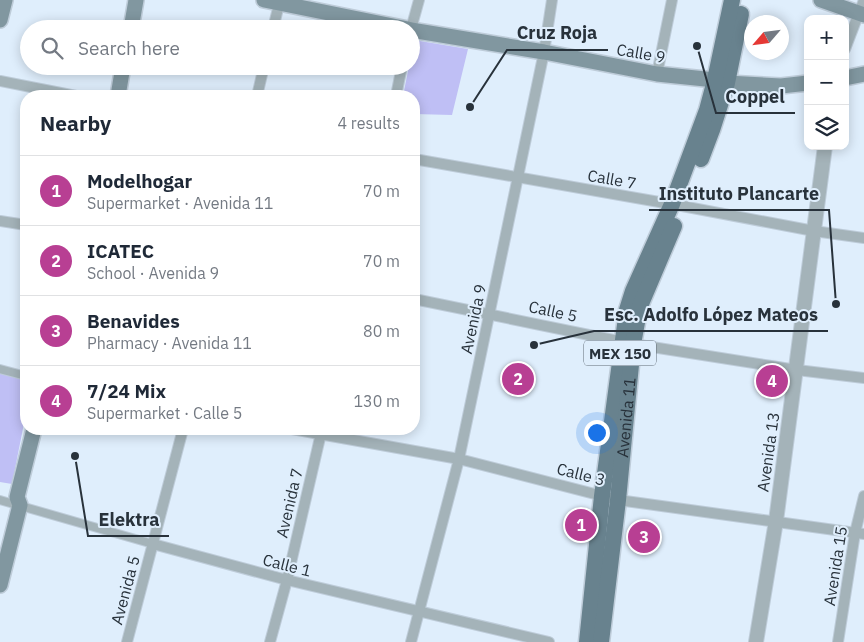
<!DOCTYPE html>
<html lang="en">
<head>
<meta charset="utf-8">
<style>
  body { margin:0; font-family:"IBM Plex Sans",sans-serif; background:#f6f6f7; color:#1f2937 }
  .controls { position:absolute; right:15px; top:15px; display:grid; overflow:hidden; border-radius:10px; box-shadow:0 2px 12px #0003 }
  .controls button { width:45px; height:45px; display:grid; place-items:center; padding:0; border:0; border-bottom:1px solid #e0e1e3; background:#fff; color:#1f2937; font:25px sans-serif }
  .compass { position:absolute; left:744px; top:15px; width:45px; height:45px; border-radius:50%; background:#fff; box-shadow:0 2px 12px #0003; rotate:242deg }
  .you { position:absolute; left:596px; top:432px; width:18px; height:18px; margin:-12px; border:4px solid #fff; border-radius:50%; background:#1a73e8; box-shadow:0 0 0 8px #1a73e833 }
  .badge { display:grid; place-items:center; width:32px; height:32px; border-radius:50%; background:#b83f93; color:#fff; font-size:16px; font-weight:700 }
  .pin { position:absolute; translate:-50% -50%; border:2px solid #fff; box-shadow:0 1px 5px #0006 }
  .list { margin:0; padding:0; list-style:none }
  h2 { display:flex; justify-content:space-between; align-items:center; height:65px; margin:0; padding:0 20px; font-size:21px }
  h2 small { font-size:16px; font-weight:400; color:#747a83 }
  .list li { display:grid; grid-template-columns:32px 1fr auto; gap:15px; align-items:center; box-sizing:border-box; height:70px; padding:0 20px; border-top:1px solid #e0e1e3 }
  .list b { display:block; font-size:19px; white-space:nowrap }
  .list p { margin:0; font-size:16px; white-space:nowrap; color:#747a83 }
  .list em { font-size:16px; font-style:normal; color:#747a83 }
  .icon { flex:none; width:28px; height:28px; fill:none; stroke:currentColor; stroke-width:2; stroke-linecap:round; stroke-linejoin:round }
  .map { position:relative; flex:none; width:864px; height:642px; overflow:hidden }
  .search { position:absolute; background:#fff; box-shadow:0 2px 12px #0003; left:20px; top:20px; width:400px; height:55px; display:flex; align-items:center; gap:12px; box-sizing:border-box; padding:0 18px; border-radius:28px; color:#747a83; font-size:19px }
  .panel { position:absolute; background:#fff; box-shadow:0 2px 12px #0003; left:20px; top:90px; width:400px; height:345px; border-radius:20px }
  .map>svg:first-child { display:block }
  .green { fill:#bfbff5 }
  .lines { fill:none; stroke-linecap:round; stroke-linejoin:round }
  .pedestrian-casing { stroke:#beccd9; stroke-width:10 }
  .minor-casing { stroke:#beccd9; stroke-width:12 }
  .tertiary-casing { stroke:#beccd9; stroke-width:16 }
  .secondary-casing { stroke:#beccd9; stroke-width:18 }
  .primary-casing { stroke:#beccd9; stroke-width:19 }
  .pedestrian { stroke:#a4b3b9; stroke-width:8 }
  .minor { stroke:#a4b3b9; stroke-width:10 }
  .tertiary { stroke:#a4b3b9; stroke-width:14 }
  .secondary { stroke:#8197a0; stroke-width:15 }
  .primary { stroke:#68828e; stroke-width:16 }
  .labels { text-anchor:middle; dominant-baseline:central; stroke-width:4; stroke-linejoin:round; paint-order:stroke }
  .shield { fill:#dfeefc; stroke:#5f6a75; stroke-width:1 }
  .shield-label { font-size:15px; font-weight:bold; fill:#28323b }
  .street-label { font-size:16px; fill:#28323b; stroke:#dfeefc }
  .leader { fill:none; stroke:#28323b; stroke-width:2 }
  .callout-dot { fill:#28323b; stroke:#dfeefc; stroke-width:2 }
  .callout-label { font-size:18px; text-anchor:middle; font-weight:bold; fill:#28323b; stroke:#dfeefc; stroke-width:4; stroke-linejoin:round; paint-order:stroke }
</style>
</head>
<body>
<div class="map">
<svg width="864" height="642" viewBox="0 0 864 642">
  <rect width="100%" height="100%" fill="#dfeefc"/>
  <g class="green">
    <path d="M414,40l54,9 -16,66 -38,-1v-18h-11l6,-30h2z"/>
    <path d="M0,372l26,7v34l-14,71 -12,-2z"/>
  </g>
  <g class="lines">
    <defs>
      <g id="pedestrian">
        <path d="M0,369l26,7"/>
        <path d="M0,500l153,44"/>
      </g>
      <g id="minor">
        <path d="M273,29l7,-29"/>
        <path d="M411,29l8,-29"/>
        <path d="M845,49l19,-49"/>
        <path d="M657,74l15,-74"/>
        <path d="M0,81l76,15"/>
        <path d="M257,96l7,-30"/>
        <path d="M396,96l6,-30"/>
        <path d="M414,159l268,47 132,25 50,7"/>
        <path d="M0,221l26,4"/>
        <path d="M414,299l219,45 164,26 67,8"/>
        <path d="M292,429l167,30 159,41 246,34"/>
        <path d="M153,544l134,36 262,62"/>
        <path d="M127,642l56,-213"/>
        <path d="M270,642l17,-62 35,-151"/>
        <path d="M411,642l48,-183 85,-407 8,-52"/>
        <path d="M838,642l17,-109 9,-37"/>
      </g>
      <path id="tertiary" d="M756,642l20,-121 49,-375"/>
      <g id="secondary">
        <path d="M264,0l144,29"/>
        <path d="M821,0l43,15"/>
        <path d="M0,20l5,-20"/>
        <path d="M131,29l5,-29"/>
        <path d="M411,30l133,22 113,22 58,6 12,3 54,3 27,-3"/>
        <path d="M845,78l19,-4"/>
        <path d="M118,96l5,-30"/>
        <path d="M0,585l20,-80 -3,-8 17,-68"/>
      </g>
      <g id="primary">
        <path d="M701,159l11,-29 15,-47 14,-69"/>
        <path d="M587,642l15,-146 25,-186 6,-19 39,-87 35,-94 8,-30 17,-80"/>
        <path id="s1" d="M601,642l17,-142 15,-156 7,-38 34,-80"/>
      </g>
    </defs>
    <use href="#pedestrian" class="pedestrian-casing"/>
    <use href="#minor" class="minor-casing"/>
    <use href="#tertiary" class="tertiary-casing"/>
    <use href="#secondary" class="secondary-casing"/>
    <use href="#primary" class="primary-casing"/>
    <use href="#pedestrian" class="pedestrian"/>
    <use href="#minor" class="minor"/>
    <use href="#tertiary" class="tertiary"/>
    <use href="#secondary" class="secondary"/>
    <use href="#primary" class="primary"/>
  </g>
  <g class="labels">
    <rect class="shield" x="584" y="340.5" width="72" height="25" rx="4"/>
    <g class="shield-label">
      <text x="620" y="353">MEX 150</text>
    </g>
    <g class="street-label">
      <text transform="translate(641 53) rotate(10)">Calle 9</text>
      <text transform="translate(612 179) rotate(10)">Calle 7</text>
      <text transform="translate(553 311) rotate(12)">Calle 5</text>
      <text transform="translate(473 319) rotate(-78)">Avenida 9</text>
      <text stroke="none"><textPath href="#s1" startOffset="226">Avenida 11</textPath></text>
      <text transform="translate(768 452) rotate(-82)">Avenida 13</text>
      <text transform="translate(581 474) rotate(14)">Calle 3</text>
      <text transform="translate(289 503) rotate(-77)">Avenida 7</text>
      <text transform="translate(287 565) rotate(14)">Calle 1</text>
      <text transform="translate(835 566) rotate(-81)">Avenida 15</text>
      <text transform="translate(125 590) rotate(-75)">Avenida 5</text>
    </g>
  </g>
  <path class="leader" d="M470 107L507 50H608M697 46L716 113H795M836 304L829 210H649M534 345L594 331H828M75 456L88 536H169"/>
  <g class="callout-dot">
    <circle cx="470" cy="107" r="5"/>
    <circle cx="697" cy="46" r="5"/>
    <circle cx="836" cy="304" r="5"/>
    <circle cx="534" cy="345" r="5"/>
    <circle cx="75" cy="456" r="5"/>
  </g>
  <g class="callout-label">
    <text x="557" y="39">Cruz Roja</text>
    <text x="755" y="103">Coppel</text>
    <text x="739" y="200">Instituto Plancarte</text>
    <text x="711" y="321">Esc. Adolfo López Mateos</text>
    <text x="129" y="526">Elektra</text>
  </g>
</svg>
<div class="controls">
<button>+</button>
<button>−</button>
<button><svg class="icon" aria-label="layers" viewBox="0 0 24 24"><path d="M12 4l9 5-9 5-9-5zM3 14l9 5 9-5"/></svg></button>
</div>
<svg class="compass" viewBox="-18 -18 36 36"><path d="M0-13l5 13h-10z" fill="#e53935"/><path d="M0 13l5-13h-10z" fill="#747a83"/></svg>
<div class="you"></div>
<div class="pin badge" style="left:581px;top:525px">1</div>
<div class="pin badge" style="left:518px;top:379px">2</div>
<div class="pin badge" style="left:644px;top:537px">3</div>
<div class="pin badge" style="left:772px;top:381px">4</div>
<div class="search"><svg class="icon" aria-label="search" viewBox="0 0 24 24"><circle cx="10" cy="10" r="6"/><path d="M15 15l6 6"/></svg>Search here</div>
<section class="panel">
<h2>Nearby<small>4 results</small></h2>
<ul class="list">
<li><span class="badge">1</span><div><b>Modelhogar</b><p>Supermarket · Avenida 11</p></div><em>70 m</em></li>
<li><span class="badge">2</span><div><b>ICATEC</b><p>School · Avenida 9</p></div><em>70 m</em></li>
<li><span class="badge">3</span><div><b>Benavides</b><p>Pharmacy · Avenida 11</p></div><em>80 m</em></li>
<li><span class="badge">4</span><div><b>7/24 Mix</b><p>Supermarket · Calle 5</p></div><em>130 m</em></li>
</ul>
</section>
</div>
</body>
</html>
